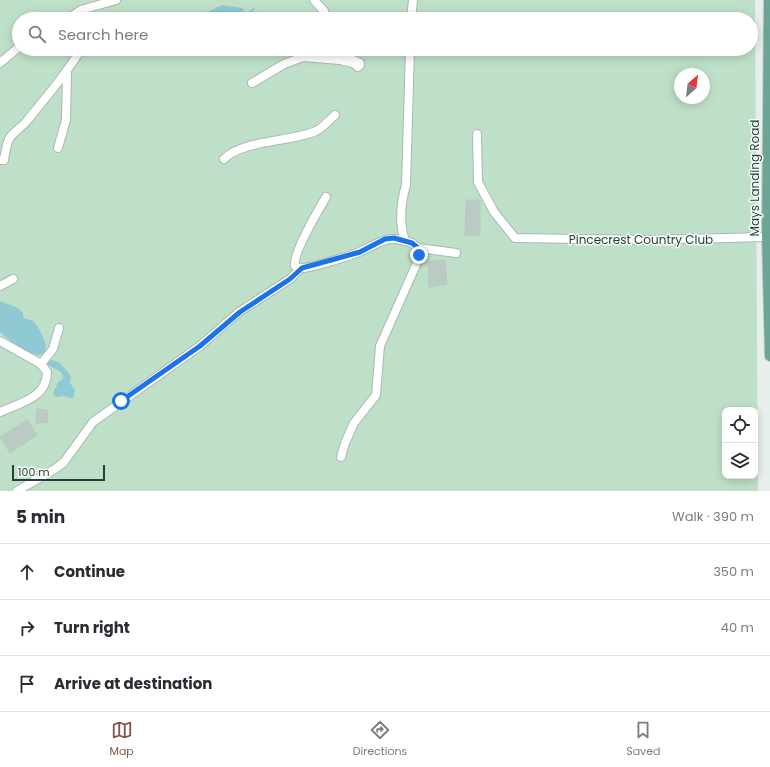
<!DOCTYPE html>
<html lang="en">
<head>
<meta charset="utf-8">
<style>
  body { margin:0; font-family:Poppins,sans-serif; background:#f7f7f7; color:#2b2b33 }
  .controls { position:absolute; right:12px; bottom:12px; display:grid; overflow:hidden; border-radius:8px; box-shadow:0 2px 10px #0003 }
  .controls button { width:36px; height:36px; display:grid; place-items:center; padding:0; border:0; border-bottom:1px solid #e1e1e2; background:#fff; color:#2b2b33; font:20px sans-serif }
  .compass { position:absolute; left:674px; top:68px; width:36px; height:36px; border-radius:50%; background:#fff; box-shadow:0 2px 10px #0003; rotate:28deg }
  .scale { position:absolute; left:12px; bottom:10px; width:93px; box-sizing:border-box; padding-left:4px; border:2px solid #24423a; border-top:0; font-size:11px; line-height:14px; white-space:nowrap; color:#24423a; -webkit-text-stroke:3px #f7fbf9; paint-order:stroke }
  .stop { position:absolute; width:12px; height:12px; margin:-9px; border:3px solid #1a73e8; border-radius:50%; background:#fff }
  .stop.end { background:#1a73e8; border-color:#fff; box-shadow:0 1px 4px #0008 }
  .list { margin:0; padding:0; list-style:none }
  h2 { display:flex; justify-content:space-between; align-items:center; height:52px; margin:0; padding:0 16px; font-size:17px }
  h2 small { font-size:13px; font-weight:400; color:#7c7c81 }
  .list li { display:grid; grid-template-columns:26px 1fr auto; gap:12px; align-items:center; box-sizing:border-box; height:56px; padding:0 16px; border-top:1px solid #e1e1e2 }
  .list b { display:block; font-size:15px; white-space:nowrap }
  .list em { font-size:13px; font-style:normal; color:#7c7c81 }
  .icon { flex:none; width:22px; height:22px; fill:none; stroke:currentColor; stroke-width:2; stroke-linecap:round; stroke-linejoin:round }
  .map { position:relative; flex:none; width:770px; height:491px; overflow:hidden }
  .search { position:absolute; background:#fff; box-shadow:0 2px 10px #0003; left:12px; right:12px; top:12px; height:44px; display:flex; align-items:center; gap:10px; box-sizing:border-box; padding:0 14px; border-radius:22px; color:#7c7c81; font-size:15px }
  .sheet { height:220px; background:#fff }
  nav { display:flex; justify-content:space-around; align-items:center; box-sizing:border-box; height:56px; border-top:1px solid #e1e1e2; background:#fff; font-size:11px; color:#7c7c81 }
  nav a { display:grid; justify-items:center; gap:2px }
  nav .on { color:#855347 }
  .map>svg:first-child { display:block }
  .green { fill:#bfe0c8; fill-rule:evenodd }
  .water { fill:#8ec9d4 }
  .building { fill:#bbcac4; stroke:#b8c9c2 }
  .lines { fill:none; stroke-linecap:round; stroke-linejoin:round }
  .minor-casing { stroke:#a8b8b2; stroke-width:10 }
  .major-casing { stroke:#c2cac8; stroke-width:12 }
  .minor { stroke:#fff; stroke-width:8 }
  .major { stroke:#6aa596; stroke-width:10 }
  .route { stroke:#1a73e8; stroke-width:5 }
  .labels { text-anchor:middle; dominant-baseline:central; stroke-width:3; stroke-linejoin:round; paint-order:stroke }
  .street-label { font-size:12px; fill:#24423a; stroke:#f7fbf9 }
</style>
</head>
<body>
<div class="map">
<svg width="770" height="491" viewBox="0 0 770 491">
  <rect width="100%" height="100%" fill="#e6efeb"/>
  <path class="green" d="M0,0h755l3,491h-758zM19,19h732v30h-732zM680,74h24v24h-24zM725,410h30v66h-30z"/>
  <g class="water">
    <path d="M222,5l20,3 4,5 8,-5 1,1 -5,5 5,5h-56l4,-5z"/>
    <path d="M0,301l18,7 5,5v4c4,3 8,2 11,5 5,6 22,34 3,33 -12,0 -28,-16 -37,-23z"/>
    <path d="M48,359l11,3 12,14 -1,7 5,7 -2,9 -10,-3 -7,1 -3,-3 5,-12 5,-3v-3l-2,-4 -13,-7z"/>
  </g>
  <g class="building">
    <path d="M466,200h14v35h-15z"/>
    <path d="M445,260l2,24 -18,3 -1,-25z"/>
    <path d="M37,409l10,1 1,12 -12,1z"/>
    <path d="M27,420l10,15 -27,18 -10,-16z"/>
  </g>
  <g class="lines">
    <defs>
      <g id="minor">
        <path d="M314,0l10,11 2,8"/>
        <path d="M67,19l14,-9 35,-10"/>
        <path d="M411,19l2,-19"/>
        <path d="M0,63l19,-16"/>
        <path d="M252,83l32,-19 19,-7 37,3 13,3 5,4 2,-2v-2l-15,-7 -5,-7"/>
        <path d="M477,134l1,48 16,30 21,26 132,2 120,-3"/>
        <path d="M58,148l8,-28 1,-49"/>
        <path d="M224,159c18,-19 67,-17 92,-28 8,-4 12,-10 19,-16"/>
        <path d="M0,160h4c1,-6 2,-14 5,-21 3,-6 12,-11 17,-17 19,-24 40,-47 55,-73"/>
        <path d="M326,197c-7,12 -34,57 -31,69 2,1 4,2 6,2 6,1 53,-13 60,-17 18,-7 24,-16 44,-10"/>
        <path d="M418,248l38,5"/>
        <path d="M0,286l13,-7"/>
        <path d="M0,341l41,23"/>
        <path d="M0,412c20,-9 47,-14 47,-40l-6,-8 12,-15 6,-21"/>
        <path d="M341,457l4,-14 9,-20 22,-28 4,-49 36,-81 3,-10 -1,-7 -6,-5 -7,-2c-6,-18 -4,-39 1,-56l4,-136"/>
        <path d="M17,491l38,-22 9,-7 29,-40 107,-76 39,-34 51,-33 11,-11"/>
      </g>
      <path id="major" d="M769,0l-2,237 3,119"/>
    </defs>
    <use href="#minor" class="minor-casing"/>
    <use href="#major" class="major-casing"/>
    <use href="#minor" class="minor"/>
    <use href="#major" class="major"/>
  </g>
  <g class="lines">
    <path class="route" d="M121,401l79,-55 40,-34 50,-33 12,-11 58,-16 25,-13 9,-1 18,5 6,5 1,7"/>
  </g>
  <g class="labels">
    <g class="street-label">
      <text transform="translate(754 178) rotate(-90)">Mays Landing Road</text>
      <text x="641" y="239">Pincecrest Country Club</text>
    </g>
  </g>
</svg>
<div class="controls">
<button><svg class="icon" aria-label="locate" viewBox="0 0 24 24"><circle cx="12" cy="12" r="6"/><path d="M12 2v4M12 18v4M2 12h4M18 12h4"/></svg></button>
<button><svg class="icon" aria-label="layers" viewBox="0 0 24 24"><path d="M12 4l9 5-9 5-9-5zM3 14l9 5 9-5"/></svg></button>
</div>
<svg class="compass" viewBox="-18 -18 36 36"><path d="M0-13l5 13h-10z" fill="#e53935"/><path d="M0 13l5-13h-10z" fill="#7c7c81"/></svg>
<div class="scale">100 m</div>
<div class="stop" style="left:121px;top:401px"></div>
<div class="stop end" style="left:419px;top:255px"></div>
<div class="search"><svg class="icon" aria-label="search" viewBox="0 0 24 24"><circle cx="10" cy="10" r="6"/><path d="M15 15l6 6"/></svg>Search here</div>
</div>
<section class="sheet">
<h2>5 min<small>Walk · 390 m</small></h2>
<ul class="list">
<li><svg class="icon" aria-label="ahead" viewBox="0 0 24 24"><path d="M12 20V5M6 11l6-6 6 6"/></svg><div><b>Continue</b></div><em>350 m</em></li>
<li><svg class="icon" aria-label="right" viewBox="0 0 24 24"><path d="M7 20v-9h11M14 6l5 5-5 5"/></svg><div><b>Turn right</b></div><em>40 m</em></li>
<li><svg class="icon" aria-label="arrive" viewBox="0 0 24 24"><path d="M6 21V4h12l-3 4 3 4H6"/></svg><div><b>Arrive at destination</b></div></li>
</ul>
</section>
<nav>
<a class="on"><svg class="icon" aria-label="map" viewBox="0 0 24 24"><path d="M3 6l6-2 6 2 6-2v14l-6 2-6-2-6 2zM9 4v14M15 6v14"/></svg>Map</a>
<a><svg class="icon" aria-label="directions" viewBox="0 0 24 24"><path d="M12 3l9 9-9 9-9-9zM9 14v-3h6M13 9l2 2-2 2"/></svg>Directions</a>
<a><svg class="icon" aria-label="saved" viewBox="0 0 24 24"><path d="M7 4h10v16l-5-4-5 4z"/></svg>Saved</a>
</nav>
</body>
</html>
